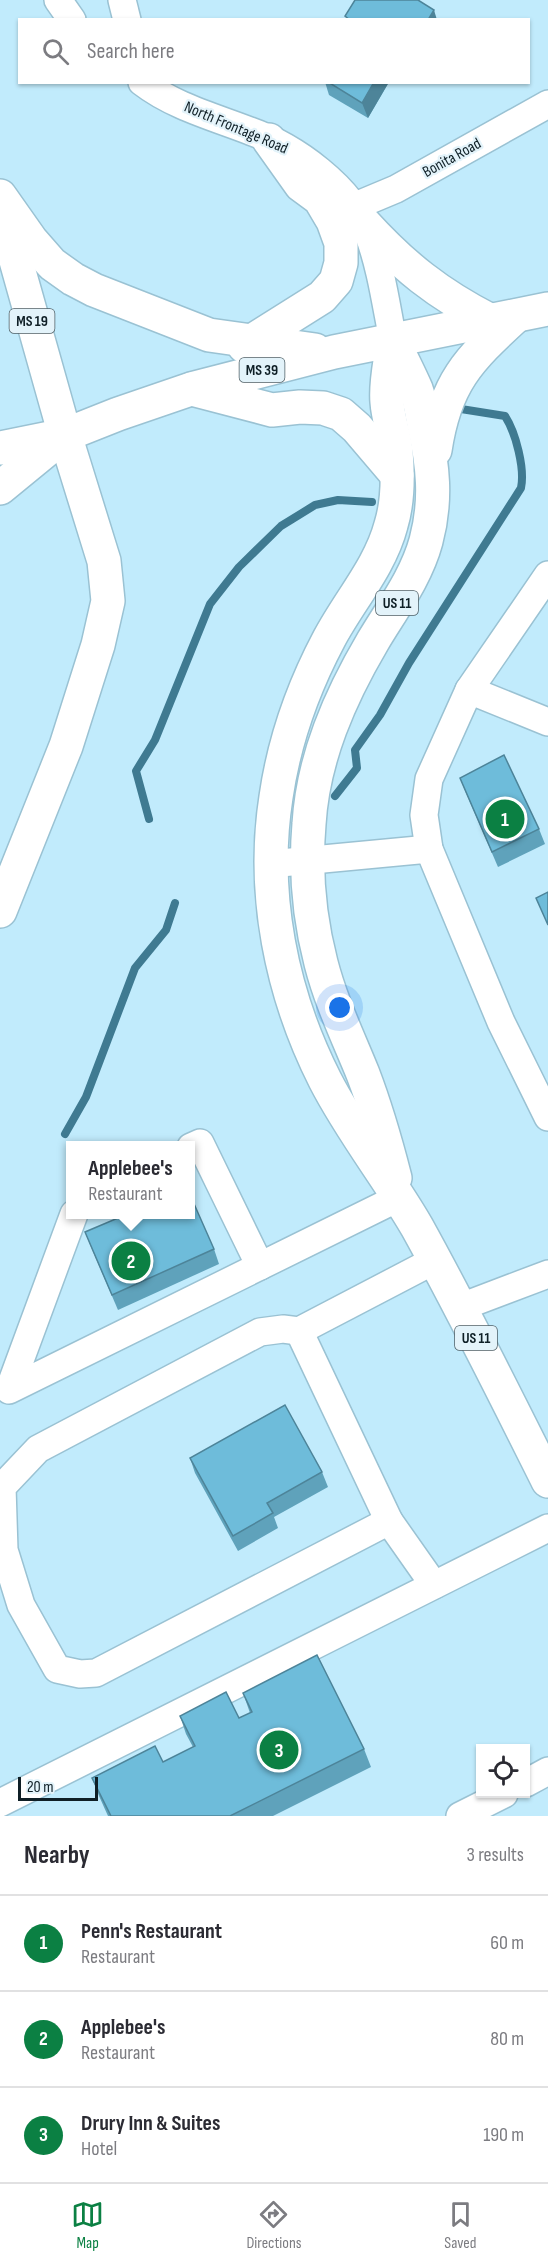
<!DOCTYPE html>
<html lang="en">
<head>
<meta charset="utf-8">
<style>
  body { margin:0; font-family:"Sofia Sans Condensed",sans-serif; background:#f2f2f3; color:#2b2b33 }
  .controls { position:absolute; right:18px; bottom:18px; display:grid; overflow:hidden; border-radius:0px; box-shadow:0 2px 4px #0004 }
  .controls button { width:54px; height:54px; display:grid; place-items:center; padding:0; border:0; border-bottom:2px solid #e1e1e2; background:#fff; color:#2b2b33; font:30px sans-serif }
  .scale { position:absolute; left:18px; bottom:15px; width:80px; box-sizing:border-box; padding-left:6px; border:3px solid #0f1f26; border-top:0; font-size:16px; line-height:21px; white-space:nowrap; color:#0f1f26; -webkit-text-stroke:4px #e3f3fa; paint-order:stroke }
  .you { position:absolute; left:340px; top:1008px; width:21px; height:21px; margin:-15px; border:4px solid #fff; border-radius:50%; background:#1a73e8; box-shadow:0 0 0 9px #1a73e833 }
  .badge { display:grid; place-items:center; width:39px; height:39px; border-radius:50%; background:#0b8043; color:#fff; font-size:20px; font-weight:700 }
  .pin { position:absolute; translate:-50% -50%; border:3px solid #fff; box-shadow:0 2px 6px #0006 }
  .popup { position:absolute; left:66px; top:1141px; width:129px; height:78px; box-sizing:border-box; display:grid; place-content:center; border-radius:0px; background:#fff; filter:drop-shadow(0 2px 4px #0005); font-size:20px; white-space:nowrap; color:#7c7c81 }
  .popup b { font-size:22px; color:#2b2b33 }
  .popup::after { content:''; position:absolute; left:50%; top:100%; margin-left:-12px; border:12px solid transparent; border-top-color:#fff }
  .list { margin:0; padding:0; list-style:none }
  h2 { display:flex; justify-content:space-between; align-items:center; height:78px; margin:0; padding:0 24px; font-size:26px }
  h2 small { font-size:20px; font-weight:400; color:#7c7c81 }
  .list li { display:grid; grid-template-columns:39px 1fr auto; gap:18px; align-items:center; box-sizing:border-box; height:96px; padding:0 24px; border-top:2px solid #e1e1e2 }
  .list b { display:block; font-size:22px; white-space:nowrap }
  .list p { margin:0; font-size:20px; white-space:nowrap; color:#7c7c81 }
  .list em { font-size:20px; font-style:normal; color:#7c7c81 }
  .icon { flex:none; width:33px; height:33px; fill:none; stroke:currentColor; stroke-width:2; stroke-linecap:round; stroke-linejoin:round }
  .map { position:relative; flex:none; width:548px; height:1816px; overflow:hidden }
  .search { position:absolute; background:#fff; box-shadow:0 2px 4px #0004; left:18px; right:18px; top:18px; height:66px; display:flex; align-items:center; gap:15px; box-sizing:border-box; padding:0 21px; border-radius:0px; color:#7c7c81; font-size:22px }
  .sheet { height:366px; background:#fff }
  nav { display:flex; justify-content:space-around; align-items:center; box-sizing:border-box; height:84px; border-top:2px solid #e1e1e2; background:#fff; font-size:16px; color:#7c7c81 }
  nav a { display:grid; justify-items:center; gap:3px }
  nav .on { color:#0b8043 }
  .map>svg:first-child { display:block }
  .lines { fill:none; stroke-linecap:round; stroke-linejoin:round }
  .stream { stroke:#3f7a91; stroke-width:8 }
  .minor-casing { stroke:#9ac2d3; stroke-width:30 }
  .major-casing { stroke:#9ac2d3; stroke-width:36 }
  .highway-casing { stroke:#9ac2d3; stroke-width:36 }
  .minor { stroke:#fff; stroke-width:27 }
  .major { stroke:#fff; stroke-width:33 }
  .highway { stroke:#fff; stroke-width:33 }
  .wall { fill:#5fa2bb }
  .shaded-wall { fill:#4d8499 }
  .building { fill:#6ebcda; stroke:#4d8499; stroke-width:1.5 }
  .labels { text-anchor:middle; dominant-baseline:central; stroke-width:4.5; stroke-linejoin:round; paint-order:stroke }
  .shield { fill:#e3f3fa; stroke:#4f5f66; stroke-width:1.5 }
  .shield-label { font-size:15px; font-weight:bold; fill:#0f1f26 }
  .street-label { font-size:16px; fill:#0f1f26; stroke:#e3f3fa }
</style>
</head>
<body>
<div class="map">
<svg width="548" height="1816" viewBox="0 0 548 1816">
  <rect width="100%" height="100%" fill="#c1ebfc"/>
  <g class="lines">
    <g class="stream">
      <path d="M335,796l22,-28 -2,-18 25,-35 29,-52 112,-175c4,-19 -5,-55 -16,-72l-44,-7"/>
      <path d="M149,819l-13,-48 19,-31 55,-136 29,-37 42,-41 34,-21 23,-5 34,2"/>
      <path d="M65,1134l21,-37 49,-129 31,-38 9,-27"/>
    </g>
    <defs>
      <g id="minor">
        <path d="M58,0l14,20"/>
        <path d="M122,0l5,20"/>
        <path d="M142,82c31,24 72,35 108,49 45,16 101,56 118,102 13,34 18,72 25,107"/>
        <path d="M353,207l43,-18 152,-85"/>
        <path d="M548,575l-79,115 -40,89 -5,36 5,34 72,173 47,95"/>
        <path d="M469,690l79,32"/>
        <path d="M270,864l159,-15"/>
        <path d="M191,1147l9,-4 60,123"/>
        <path d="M74,1214l-65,176 391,-193"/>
        <path d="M461,1307l87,-33"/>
        <path d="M299,1331l90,190 45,64"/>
        <path d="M389,1521l-293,152 -16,1 -23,-5 -36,-64 -17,-55 -2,-63 36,-38 222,-117 23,-3 16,2 136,-71"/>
        <path d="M526,1783l22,-12"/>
        <path d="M0,1803l548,-275"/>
        <path d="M460,1816l44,-22"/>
      </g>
      <g id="major">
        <path d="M0,196l31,44 21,24 21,15 21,11 115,45 106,15"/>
        <path d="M2,211l63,224"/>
        <path d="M363,222c40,44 75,72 128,99"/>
        <path d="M393,340c-2,20 -8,42 -6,62 1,16 7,32 9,49 2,23 2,51 -5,74 -11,42 -42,76 -62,114 -26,49 -45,103 -53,158 -15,96 5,196 49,283 26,51 63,97 92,147 46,83 88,168 131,254"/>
        <path d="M393,340c7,16 16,33 23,49 4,11 6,24 8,36 9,40 13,75 2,116 -10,37 -34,68 -53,100 -33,56 -60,117 -64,183 -4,47 0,93 12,139 10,39 27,74 42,111 13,34 23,69 32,104"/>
        <path d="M244,346l78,-49 14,-16 5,-18v-20l-8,-22 -13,-22 -19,-14 -32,-45"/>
        <path d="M192,389l80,21 28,-3 23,1 18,6 16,14 40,47"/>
        <path d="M0,448l65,-13 53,-21 73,-25 143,-37 214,-43"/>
        <path d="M435,450c10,-67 33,-90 81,-134"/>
        <path d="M0,488l61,-50"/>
      </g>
      <path id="highway" d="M0,911l66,-165 32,-101 10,-44 -4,-40 -39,-126"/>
    </defs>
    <use href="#minor" class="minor-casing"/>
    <use href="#major" class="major-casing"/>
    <use href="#highway" class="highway-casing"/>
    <use href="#minor" class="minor"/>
    <use href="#major" class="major"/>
    <use href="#highway" class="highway"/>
  </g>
  <g class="wall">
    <path d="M325,82h64l-21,36 -39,-23z"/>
    <path d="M460,778l79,51 6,15 -47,23 -32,-74z"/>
    <path d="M85,1232l129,17 5,15 -101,46 -27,-63z"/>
    <path d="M190,1458l132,14 6,15 -54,30 4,11 -40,23 -43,-78z"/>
    <path d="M243,1693l121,56 7,18 -98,49h-165l-9,-20 -7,-18 71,-16 30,-15 -7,-13 -6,-18 59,2 11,-5z"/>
  </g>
  <g class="shaded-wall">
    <path d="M434,10l3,10h-9z"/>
    <path d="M374,82h15l-21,36 -6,-15z"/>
  </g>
  <g class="building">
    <path d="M355,0h63l16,10 -6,10h-78l-5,-4z"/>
    <path d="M328,82h46l-12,21z"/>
    <path d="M504,755l35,74 -47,23 -32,-74z"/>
    <path d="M548,892v33l-12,-27z"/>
    <path d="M191,1197l23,52 -102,46 -27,-63 40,-17h66z"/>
    <path d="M285,1405l37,67 -55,31 6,10 -40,23 -43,-78z"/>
    <path d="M317,1655l47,94 -134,67h-119l-19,-38 63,-32 8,16 32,-16 -15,-30 46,-24 13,26 13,-6 -9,-19z"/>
  </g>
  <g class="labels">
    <g class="shield">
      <rect x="9.5" y="309" width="45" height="24" rx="4.5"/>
      <rect x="239.5" y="358" width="45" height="24" rx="4.5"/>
      <rect x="376" y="591" width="42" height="24" rx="4.5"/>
      <rect x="455" y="1326" width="42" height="24" rx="4.5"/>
    </g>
    <g class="shield-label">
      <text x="32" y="321">MS 19</text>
      <text x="262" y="370">MS 39</text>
      <text x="397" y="603">US 11</text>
      <text x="476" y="1338">US 11</text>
    </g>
    <g class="street-label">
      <text transform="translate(236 128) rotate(23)">North Frontage Road</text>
      <text transform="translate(452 158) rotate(-29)">Bonita Road</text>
    </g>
  </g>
</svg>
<div class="controls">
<button><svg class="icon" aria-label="locate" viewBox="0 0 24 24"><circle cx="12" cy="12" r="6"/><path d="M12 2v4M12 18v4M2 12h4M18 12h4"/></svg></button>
</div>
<div class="scale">20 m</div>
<div class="you"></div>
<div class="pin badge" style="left:505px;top:819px">1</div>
<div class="pin badge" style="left:131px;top:1261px">2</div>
<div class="popup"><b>Applebee's</b>Restaurant</div>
<div class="pin badge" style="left:279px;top:1750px">3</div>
<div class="search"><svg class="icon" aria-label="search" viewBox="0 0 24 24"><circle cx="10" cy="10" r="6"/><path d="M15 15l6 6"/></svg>Search here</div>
</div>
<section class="sheet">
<h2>Nearby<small>3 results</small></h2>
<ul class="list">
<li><span class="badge">1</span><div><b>Penn's Restaurant</b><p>Restaurant</p></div><em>60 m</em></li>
<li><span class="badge">2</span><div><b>Applebee's</b><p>Restaurant</p></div><em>80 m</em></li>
<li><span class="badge">3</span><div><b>Drury Inn &amp; Suites</b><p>Hotel</p></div><em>190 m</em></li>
</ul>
</section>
<nav>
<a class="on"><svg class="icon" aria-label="map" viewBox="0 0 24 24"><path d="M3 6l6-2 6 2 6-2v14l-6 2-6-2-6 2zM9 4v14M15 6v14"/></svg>Map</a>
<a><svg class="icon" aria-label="directions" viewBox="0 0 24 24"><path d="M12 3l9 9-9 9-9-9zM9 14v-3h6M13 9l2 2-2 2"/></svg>Directions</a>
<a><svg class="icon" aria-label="saved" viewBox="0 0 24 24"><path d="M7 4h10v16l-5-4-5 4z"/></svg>Saved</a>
</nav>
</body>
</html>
